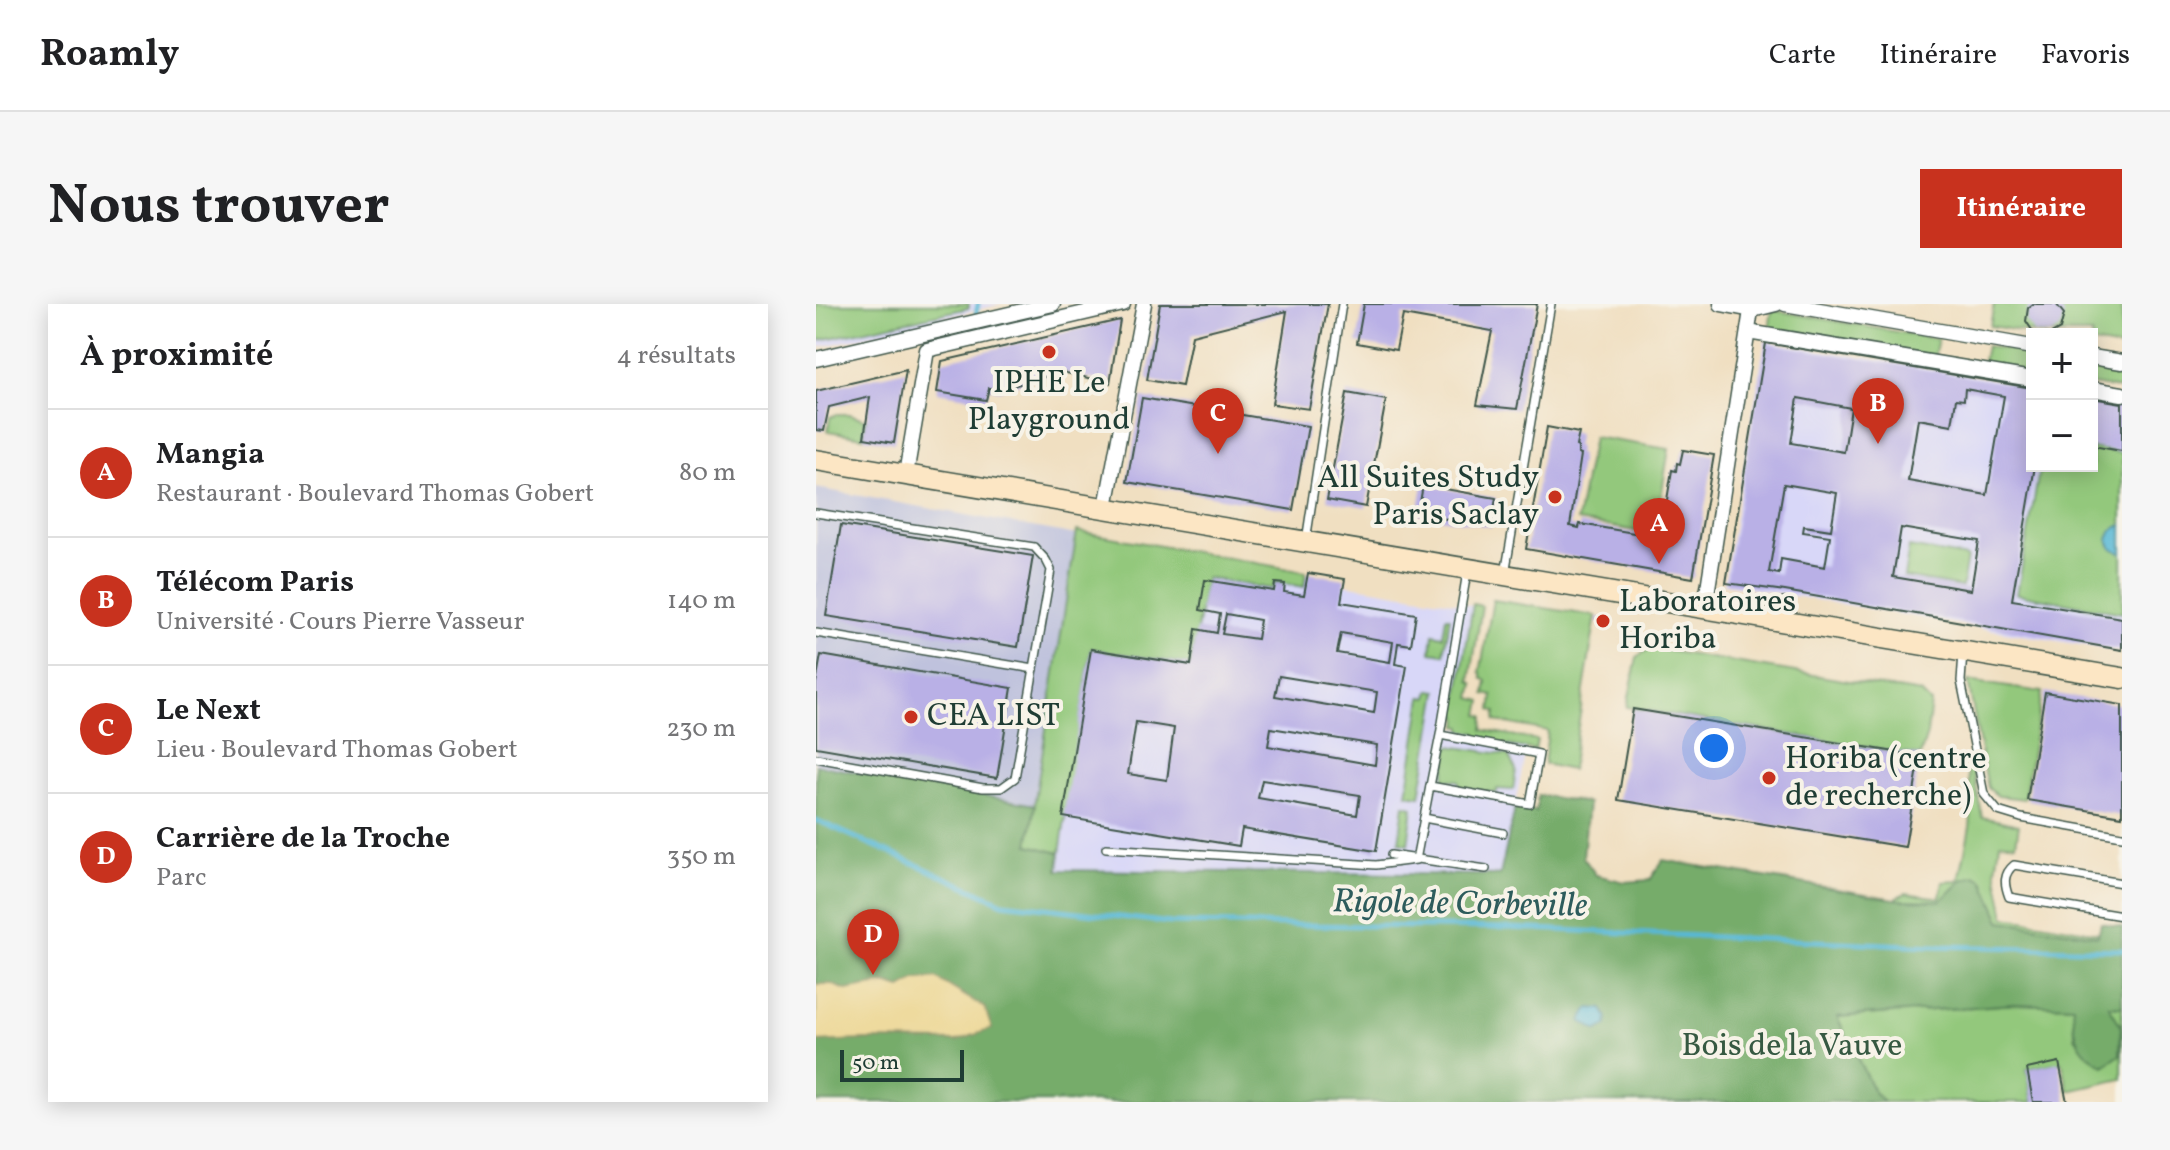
<!DOCTYPE html>
<html lang="fr">
<head>
<meta charset="utf-8">
<style>
  body { margin:0; font-family:Vollkorn,serif; background:#f6f6f6; color:#202124 }
  .controls { position:absolute; right:24px; top:24px; display:grid; overflow:hidden; border-radius:0px; box-shadow:0 4px 20px #0003 }
  .controls button { width:72px; height:72px; display:grid; place-items:center; padding:0; border:0; border-bottom:2px solid #e0e0e0; background:#fff; color:#202124; font:40px sans-serif }
  .scale { position:absolute; left:24px; bottom:20px; width:124px; box-sizing:border-box; padding-left:8px; border:4px solid #1f3d34; border-top:0; font-size:22px; line-height:28px; white-space:nowrap; color:#1f3d34; -webkit-text-stroke:6px #f7f3e8; paint-order:stroke }
  .you { position:absolute; left:898px; top:444px; width:28px; height:28px; margin:-20px; border:6px solid #fff; border-radius:50%; background:#1a73e8; box-shadow:0 0 0 12px #1a73e833 }
  .badge { display:grid; place-items:center; width:52px; height:52px; border-radius:50%; background:#c8321e; color:#fff; font-size:26px; font-weight:700 }
  .pin { position:absolute; translate:-50% -66px; filter:drop-shadow(0 2px 4px #0008) }
  .pin::after { content:''; position:absolute; top:42px; width:28px; height:24px; background:inherit; clip-path:polygon(0 0,100% 0,50% 100%) }
  .list { margin:0; padding:0; list-style:none }
  h2 { display:flex; justify-content:space-between; align-items:center; height:104px; margin:0; padding:0 32px; font-size:34px }
  h2 small { font-size:26px; font-weight:400; color:#757577 }
  .list li { display:grid; grid-template-columns:52px 1fr auto; gap:24px; align-items:center; box-sizing:border-box; height:128px; padding:0 32px; border-top:2px solid #e0e0e0 }
  .list b { display:block; font-size:30px; white-space:nowrap }
  .list p { margin:0; font-size:26px; white-space:nowrap; color:#757577 }
  .list em { font-size:26px; font-style:normal; color:#757577 }
  .map { position:relative; flex:none; width:1306px; height:798px; overflow:hidden; border-radius:0px }
  header { display:flex; align-items:center; gap:48px; box-sizing:border-box; height:112px; padding:0 40px; background:#fff; border-bottom:2px solid #e0e0e0 }
  header strong { font-size:38px }
  nav { display:flex; gap:44px; margin-inline-start:auto; font-size:28px }
  .intro { display:flex; align-items:center; justify-content:space-between; box-sizing:border-box; height:192px; padding:0 48px }
  h1 { margin:0; font-size:56px }
  .button { padding:20px 36px; border-radius:0px; background:#c8321e; color:#fff; font-size:28px; font-weight:700 }
  main { display:flex; gap:48px; padding:0 48px }
  aside { flex:1; background:#fff; border-radius:0px; box-shadow:0 4px 20px #0003 }
  .map>svg:first-child { display:block }
  .built { fill:#d8d7f8 }
  .industrial { fill:#bfc2dd }
  .green { fill:#93c87b; stroke:#598258; stroke-width:2 }
  .forest { fill:#76ac6b; stroke:#4a7450; stroke-width:2 }
  .sand { fill:#eeda9e; stroke:#868c69; stroke-width:2 }
  .water { fill:#56b8d5; stroke:#3a7a84; stroke-width:2 }
  .lines { fill:none; stroke-linecap:round; stroke-linejoin:round }
  .stream { stroke:#56b8d5; stroke-width:5 }
  .building { fill:#b9b0e6; fill-rule:evenodd }
  .lane-casing { stroke:#3e5549; stroke-width:10 }
  .street-casing { stroke:#3e5549; stroke-width:17 }
  .secondary-casing { stroke:#3e5549; stroke-width:23 }
  .lane { stroke:#fff; stroke-width:7 }
  .street { stroke:#fff; stroke-width:14 }
  .secondary { stroke:#fce6c4; stroke-width:20 }
  .poi-dot { fill:#c8321e; stroke:#f7f3e8; stroke-width:3 }
  .labels { text-anchor:middle; dominant-baseline:central; stroke-width:8; stroke-linejoin:round; paint-order:stroke }
  .poi-label { font-size:32px; fill:#1f3d34; stroke:#f7f3e8; text-anchor:start }
  .park-label { font-size:32px; fill:#365942; stroke:#f7f3e8 }
  .water-label { font-size:34px; font-style:italic; fill:#2d5c5c; stroke:#f7f3e8 }
</style>
</head>
<body>
<header>
<strong>Roamly</strong>
<nav><a>Carte</a><a>Itinéraire</a><a>Favoris</a></nav>
</header>
<div class="intro"><h1>Nous trouver</h1><a class="button">Itinéraire</a></div>
<main>
<aside>
<h2>À proximité<small>4 résultats</small></h2>
<ul class="list">
<li><span class="badge">A</span><div><b>Mangia</b><p>Restaurant · Boulevard Thomas Gobert</p></div><em>80 m</em></li>
<li><span class="badge">B</span><div><b>Télécom Paris</b><p>Université · Cours Pierre Vasseur</p></div><em>140 m</em></li>
<li><span class="badge">C</span><div><b>Le Next</b><p>Lieu · Boulevard Thomas Gobert</p></div><em>230 m</em></li>
<li><span class="badge">D</span><div><b>Carrière de la Troche</b><p>Parc</p></div><em>350 m</em></li>
</ul>
</aside>
<div class="map">
<svg width="1306" height="798" viewBox="0 0 1306 798">
  <rect width="100%" height="100%" fill="#f7f3e8"/>
  <filter id="ink" filterUnits="userSpaceOnUse"><feTurbulence type="fractalNoise" baseFrequency=".0125" numOctaves="2"/><feDisplacementMap in="SourceGraphic" scale="16" xChannelSelector="R" yChannelSelector="G"/><feConvolveMatrix kernelMatrix="1 2 1 2 8 2 1 2 1" color-interpolation-filters="sRGB"/></filter>
  <filter id="wash" filterUnits="userSpaceOnUse"><feTurbulence type="fractalNoise" baseFrequency=".006" numOctaves="4" result="noise"/><feDisplacementMap in="SourceGraphic" scale="32" xChannelSelector="R" yChannelSelector="G"/><feGaussianBlur stdDeviation="1.8" result="paint"/><feColorMatrix in="noise" values="0 0 0 0 0 0 0 0 0 0 0 0 0 0 0 0 0 1.4 0 .05"/><feComposite in="paint" operator="in"/></filter>
  <g filter="url(#wash)">
    <rect width="100%" height="100%" fill="#f0dfc1"/>
    <g class="built">
      <path d="M0,0h186l-186,44z"/>
      <path d="M949,37l267,45v80h60v-70l30,5v251l-398,-68z"/>
      <path d="M288,240l371,62 -22,122 74,17 -26,130 -444,-5z"/>
    </g>
    <path class="industrial" d="M0,184l261,47 -49,310 -212,-66z"/>
    <g class="green">
      <path d="M0,0h153v4l-153,33z"/>
      <path d="M1178,0h128v44l-30,-5v-9h-53l-49,-8z"/>
      <path d="M956,6l166,29 -4,19 -165,-28z"/>
      <path d="M1170,42l45,7 -3,20 -46,-7z"/>
      <path d="M1276,60l30,5v20l-30,-4z"/>
      <path d="M21,110h13l16,6 -3,17 -35,-6 2,-14z"/>
      <path d="M777,133l76,12 -14,85 -78,-13z"/>
      <path d="M1276,144l30,5v160l-105,-19 23,-128h52z"/>
      <path d="M261,227l229,41 -2,15 -29,-5 -3,7 -66,-11 -15,87 -100,-16 -31,204 -32,-8z"/>
      <path d="M1093,243l58,10 -5,30 -58,-10z"/>
      <path d="M677,296l103,16 -25,154 -27,-6 4,-33 -53,-10 1,-9 -5,-2 2,-14 -8,-2 2,-13 -5,-3v-4l-2,-1z"/>
      <path d="M657,300l9,2 -12,75 4,3 -3,14 11,3 -3,14 5,1 -1,14 54,10 -2,10 -58,-10 -1,-7 -14,-2v-4l-4,-1 1,-10 -4,-1z"/>
      <path d="M630,313h4l-6,37 -13,-2 2,-18 10,2z"/>
      <path d="M835,344l270,45 10,10 -4,31 -7,22 -293,-49 10,-50z"/>
      <path d="M1152,377l74,11 -18,107 -26,-3 -10,-8z"/>
      <path d="M614,386l8,1 -18,105 -13,-2 15,-97 6,1z"/>
      <path d="M633,442l59,9 8,15 -3,20 -16,-1v4l-38,-6v-6l-15,-2z"/>
      <path d="M1152,466h5l9,47 37,8 -3,19 -16,-2 -4,28 9,47 94,16v3l-98,-15 -18,-41 -19,-1 -23,22 -44,-1v-3l9,-4 34,5 3,-16 16,-1 11,-54 2,-21z"/>
      <path d="M588,501l9,2 -5,37 -9,-2z"/>
      <path d="M1199,700l59,2 1,31 14,19 20,-50 13,1v72l-53,12 -7,-29 -35,7 6,33h-149l-9,-8 -38,-77z"/>
    </g>
    <path class="forest" d="M0,461l219,40 -7,40 32,8 -2,17 442,5 15,-67 21,3 2,-16 50,8 -5,54 13,18 29,7 25,-2 13,-20 238,40 40,1 23,-22 12,-3 7,4 18,41 97,15 3,-13 21,4v80l-13,-1 12,20 -1,29 -16,11c-29,-16 -29,-30 -31,-60l-58,-2 -178,13 38,77 9,8h-1068z"/>
    <path class="sand" d="M120,674l49,30 7,21 -35,12 -92,-1 -49,2v-58h15l15,6 39,-7 16,5 14,-8z"/>
    <g class="water">
      <path d="M1306,221v29l-11,-7 -3,-8 4,-9z"/>
      <path d="M773,704l14,1 5,9 -1,8 -10,5 -16,-10z"/>
    </g>
    <g class="lines">
      <g class="stream">
        <path d="M159,15l3,-15"/>
        <path d="M0,516l187,83 168,20 338,5 425,18 188,4"/>
      </g>
    </g>
    <g id="blocks">
      <g class="building">
        <path d="M344,0h168l-19,105 -37,-5 15,-93 -95,24 -10,51 -35,-6z"/>
        <path d="M548,0h173l-20,105 -40,-4 15,-74 -89,-16 -7,35 -39,-7z"/>
        <path d="M1217,0h23l8,10 -4,15 -9,5 -17,-1 -8,-12 2,-13z"/>
        <path d="M304,16l-10,63 -48,-11 -63,18 -10,-2 -3,12 -49,-8 5,-31z"/>
        <path d="M950,39l266,45v78h3l-23,134 110,18v32l-337,-59 -59,-8zM1149,85l39,7 -17,99 -79,-14 10,-62 34,6 4,-26 8,1zM982,94l53,10 -7,44 -53,-9zM968,180l53,9 -6,37 -27,-4 -1,6 27,4 -5,31 -44,-8 -2,15 -10,-2zM1085,224l78,13 -8,49 -78,-13z"/>
        <path d="M90,66l-12,73 -30,-5 6,-41 -41,10 -5,24 -8,-1v-39z"/>
        <path d="M531,89l39,7 -20,107 -39,-7z"/>
        <path d="M326,94l166,28 -15,84 -166,-28z"/>
        <path d="M1276,94l30,5v48l-30,-5z"/>
        <path d="M731,123l32,6 -3,13 2,1v7l3,1 -11,71 9,2 1,-4 72,12 -1,4 9,2 12,-72 4,1 1,-8 3,1 3,-14 31,5 -21,123 -167,-29z"/>
        <path d="M607,181l73,13 -5,29 -73,-13z"/>
        <path d="M25,221l192,31 -15,91 -192,-31z"/>
        <path d="M492,269l37,6 -4,23 75,12 -5,31 -13,-2 -3,21 12,2 -31,185 -134,-22 -3,17 -176,-29 28,-168 100,16 5,-36 21,4 3,-19 -20,-4 5,-30 69,11 1,-8 10,1 -1,8 20,3zM410,310l34,6 -3,19 -35,-5zM525,329l52,9 -3,20 -53,-9zM463,372l98,16 -3,21 -99,-17zM320,418l38,6 -7,52 -39,-6zM455,424l106,17 -2,20 -107,-19zM446,476l98,15 -3,20 -99,-17z"/>
        <path d="M782,313l10,2v6l-11,-2z"/>
        <path d="M5,351l191,33 -15,90 -181,-31v-64z"/>
        <path d="M1229,388l77,13v111l-95,-16z"/>
        <path d="M817,405l287,47 -15,91 -287,-47z"/>
        <path d="M1243,758l8,40h-34l-6,-33z"/>
      </g>
    </g>
  </g>
  <g filter="url(#ink)">
    <use href="#blocks" fill-opacity="0" stroke="#3e5549" stroke-width="2"/>
    <g class="lines">
      <defs>
        <g id="lane">
          <path d="M0,209l218,34 12,13 5,10 -36,208 -14,10h-18l-167,-30"/>
          <path d="M490,237l36,-237"/>
          <path d="M689,270l46,-270"/>
          <path d="M963,314l5,-17"/>
          <path d="M0,329l218,36"/>
          <path d="M1147,349l-2,28 23,113 14,17 23,7 101,18"/>
          <path d="M624,431l-10,51 100,18 9,-50 -99,-19 27,-163"/>
          <path d="M608,514l79,15"/>
          <path d="M290,544l270,17 40,-5 14,-74"/>
          <path d="M575,551l95,14"/>
          <path d="M1306,579l-108,-18c-11,9 -10,19 -5,32l113,19"/>
        </g>
        <g id="street">
          <path d="M905,0l31,6 24,-6"/>
          <path d="M969,0l247,43"/>
          <path d="M932,28l284,47"/>
          <path d="M1276,53l30,5"/>
          <path d="M0,55l237,-55"/>
          <path d="M1276,85l30,5"/>
          <path d="M90,170l21,-124 196,-46"/>
          <path d="M290,203l38,-203"/>
          <path d="M886,305l6,-21 44,-284"/>
        </g>
        <path id="secondary" d="M0,156l1306,218"/>
      </defs>
      <use href="#lane" class="lane-casing"/>
      <use href="#street" class="street-casing"/>
      <use href="#secondary" class="secondary-casing"/>
      <use href="#lane" class="lane"/>
      <use href="#street" class="street"/>
      <use href="#secondary" class="secondary"/>
    </g>
  </g>
  <g class="poi-dot">
    <circle cx="233" cy="48" r="8"/>
    <circle cx="739" cy="193" r="8"/>
    <circle cx="787" cy="317" r="8"/>
    <circle cx="95" cy="413" r="8"/>
    <circle cx="953" cy="474" r="8"/>
  </g>
  <g class="labels">
    <g class="poi-label">
      <text x="233" y="80" text-anchor="middle">IPHE Le<tspan x="233" dy="37">Playground</tspan></text>
      <text x="723" y="175" text-anchor="end">All Suites Study<tspan x="723" dy="37">Paris Saclay</tspan></text>
      <text x="803" y="299">Laboratoires<tspan x="803" dy="37">Horiba</tspan></text>
      <text x="111" y="413">CEA LIST</text>
      <text x="969" y="456">Horiba (centre<tspan x="969" dy="37">de recherche)</tspan></text>
    </g>
    <g class="park-label">
      <text x="976" y="743">Bois de la Vauve</text>
    </g>
    <g class="water-label">
      <text transform="translate(644 601) rotate(1)">Rigole de Corbeville</text>
    </g>
  </g>
</svg>
<div class="controls">
<button>+</button>
<button>−</button>
</div>
<div class="scale">50 m</div>
<div class="you"></div>
<div class="pin badge" style="left:843px;top:260px">A</div>
<div class="pin badge" style="left:1062px;top:140px">B</div>
<div class="pin badge" style="left:402px;top:150px">C</div>
<div class="pin badge" style="left:57px;top:671px">D</div>
</div>
</main>
</body>
</html>
